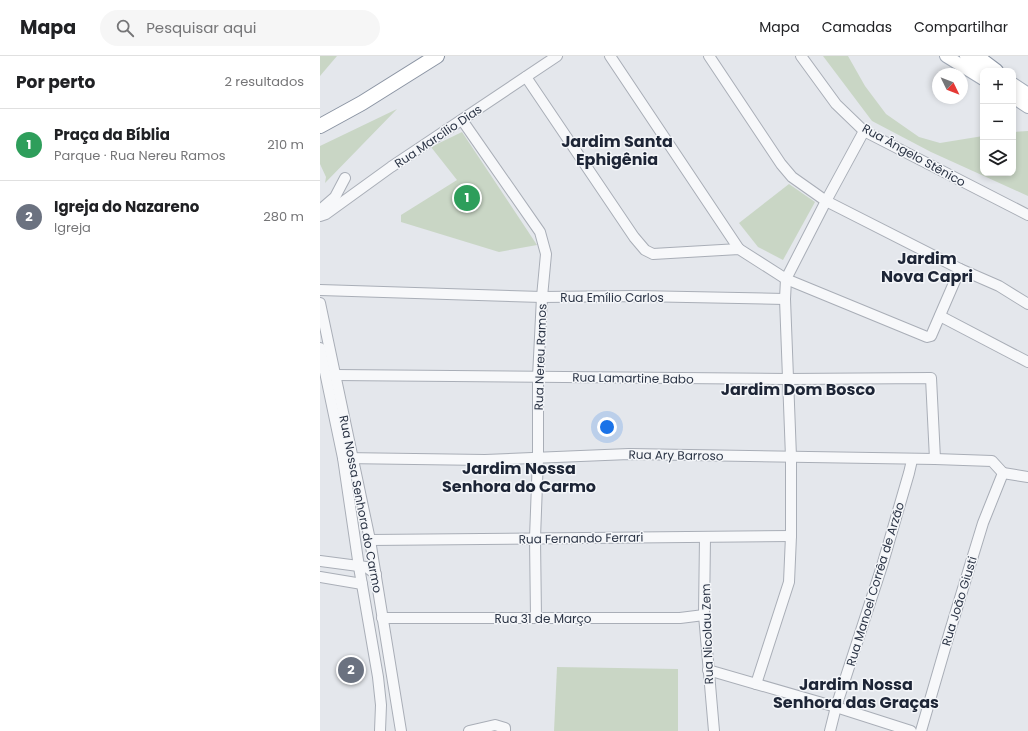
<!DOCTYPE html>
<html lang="pt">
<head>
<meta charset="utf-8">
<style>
  body { margin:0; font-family:Poppins,sans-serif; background:#f6f6f6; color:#202124 }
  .controls { position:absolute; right:12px; top:12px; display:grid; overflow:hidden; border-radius:8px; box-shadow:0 2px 6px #0003 }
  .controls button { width:36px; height:36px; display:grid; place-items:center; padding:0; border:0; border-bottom:1px solid #e0e0e0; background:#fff; color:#202124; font:20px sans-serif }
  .compass { position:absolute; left:612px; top:12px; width:36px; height:36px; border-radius:50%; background:#fff; box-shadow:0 2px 6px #0003; rotate:133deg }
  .you { position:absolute; left:287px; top:371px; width:14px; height:14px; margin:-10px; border:3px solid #fff; border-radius:50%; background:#1a73e8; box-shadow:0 0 0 6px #1a73e833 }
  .badge { display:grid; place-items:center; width:26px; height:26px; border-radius:50%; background:#b45309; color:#fff; font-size:13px; font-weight:700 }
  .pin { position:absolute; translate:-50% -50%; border:2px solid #fff; box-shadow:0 1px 4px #0006 }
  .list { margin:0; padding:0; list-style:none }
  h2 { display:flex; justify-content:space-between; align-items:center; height:52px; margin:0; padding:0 16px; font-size:17px }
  h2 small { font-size:13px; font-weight:400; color:#757577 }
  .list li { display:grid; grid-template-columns:26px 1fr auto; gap:12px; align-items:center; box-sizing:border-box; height:72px; padding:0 16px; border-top:1px solid #e0e0e0 }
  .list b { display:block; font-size:15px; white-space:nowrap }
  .list p { margin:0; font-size:13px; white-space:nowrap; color:#757577 }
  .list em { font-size:13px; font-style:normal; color:#757577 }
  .icon { flex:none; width:22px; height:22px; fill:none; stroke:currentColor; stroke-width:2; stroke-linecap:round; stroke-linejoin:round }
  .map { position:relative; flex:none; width:708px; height:675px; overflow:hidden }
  header { display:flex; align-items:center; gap:24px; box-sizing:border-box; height:56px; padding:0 20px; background:#fff; border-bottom:1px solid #e0e0e0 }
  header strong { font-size:19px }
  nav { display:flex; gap:22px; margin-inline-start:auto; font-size:14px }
  .search { width:280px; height:36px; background:#f6f6f6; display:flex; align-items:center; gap:10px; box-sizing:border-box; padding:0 14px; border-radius:22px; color:#757577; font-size:15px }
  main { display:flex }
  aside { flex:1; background:#fff }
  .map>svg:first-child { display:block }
  .green { fill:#c9d6c5 }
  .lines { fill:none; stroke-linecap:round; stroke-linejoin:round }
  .minor-casing { stroke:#a9aeb7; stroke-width:12 }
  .major-casing { stroke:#a3abb8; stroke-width:14 }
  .highway-casing { stroke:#8b94a3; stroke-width:16 }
  .minor { stroke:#f7f8fa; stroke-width:10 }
  .major { stroke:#fff; stroke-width:12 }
  .highway { stroke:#fff; stroke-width:14 }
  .labels { text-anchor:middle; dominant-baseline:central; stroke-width:3; stroke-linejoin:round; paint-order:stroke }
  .street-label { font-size:12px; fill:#2b3445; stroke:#f4f6f9 }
  .district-label { font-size:16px; font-weight:bold; fill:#1d2536; stroke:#f4f6f9 }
</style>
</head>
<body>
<header>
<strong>Mapa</strong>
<div class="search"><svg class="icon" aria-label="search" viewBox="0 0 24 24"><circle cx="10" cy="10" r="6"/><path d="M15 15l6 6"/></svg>Pesquisar aqui</div>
<nav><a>Mapa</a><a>Camadas</a><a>Compartilhar</a></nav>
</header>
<main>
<aside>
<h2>Por perto<small>2 resultados</small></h2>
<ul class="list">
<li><span class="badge" style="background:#2e9e5b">1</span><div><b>Praça da Bíblia</b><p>Parque · Rua Nereu Ramos</p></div><em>210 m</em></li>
<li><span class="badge" style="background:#6b7280">2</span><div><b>Igreja do Nazareno</b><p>Igreja</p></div><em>280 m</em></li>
</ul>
</aside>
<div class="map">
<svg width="708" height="675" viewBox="0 0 708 675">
  <rect width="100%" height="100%" fill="#e4e7ec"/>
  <g class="green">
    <path d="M0,0h17l-17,20z"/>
    <path d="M503,0h25l17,30 21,28 33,23 21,6 43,-7v37h30v-41l15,-1v65l-97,-44 -59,-31z"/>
    <path d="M77,53l-72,74 1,-6 -6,-13v-18z"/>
    <path d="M142,76l75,113 -38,7 -98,-30v-7l56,-35 -26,-33z"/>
    <path d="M469,128l26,18 -32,58 -25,-13 -19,-24z"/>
    <path d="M237,611l121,2v62h-124z"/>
  </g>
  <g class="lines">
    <defs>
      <g id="minor">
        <path d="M290,0l129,193"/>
        <path d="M389,0l72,108 11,13 34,24 134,68 39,17 29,18"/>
        <path d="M481,0l35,48 28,27 164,84"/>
        <path d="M206,21l108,160 11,13 8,4 86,-5 47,30 141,58 4,-1 29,-67"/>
        <path d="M142,64l78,112 6,22 -4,43 -4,80v80l-3,81 1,80"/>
        <path d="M0,154l15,-13 10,-19"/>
        <path d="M0,160l6,-2 65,-47 166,-111"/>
        <path d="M0,234l222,7 94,-1 149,3"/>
        <path d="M0,247l50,237 31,191"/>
        <path d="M620,260l88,46"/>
        <path d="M0,292l23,110 16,109 19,110 3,28 -1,26"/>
        <path d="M15,319l453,4 143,-1 4,81"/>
        <path d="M23,402l142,2 144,-6 306,5 57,2 11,12"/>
        <path d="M683,417l25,4"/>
        <path d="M385,481l-1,78 10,116"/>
        <path d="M50,484l421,-4"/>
        <path d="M0,505l46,6 10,7"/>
        <path d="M0,521l42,7"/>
        <path d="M62,562h298l24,-3"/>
        <path d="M388,614l128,37 75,24"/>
        <path d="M436,628l33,-102 2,-46v-79l-6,-158 1,-20 40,-78 38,-70"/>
        <path d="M149,675l26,-6 10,3v3"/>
        <path d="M510,675l6,-24 46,-141 27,-93 3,-13"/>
        <path d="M601,675l29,-100 33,-108 20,-50"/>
      </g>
      <g id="major">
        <path d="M626,0l37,23"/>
        <path d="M646,0l17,10"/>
        <path d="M693,28l15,10"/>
        <path d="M693,41l15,10"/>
      </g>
      <g id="highway">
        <path d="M656,0l20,15"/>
        <path d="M0,70l42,-23 75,-47"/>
      </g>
    </defs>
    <use href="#minor" class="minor-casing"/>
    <use href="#major" class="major-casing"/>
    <use href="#highway" class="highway-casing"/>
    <use href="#minor" class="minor"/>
    <use href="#major" class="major"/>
    <use href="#highway" class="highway"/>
  </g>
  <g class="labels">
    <g class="street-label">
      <text transform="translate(118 80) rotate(-34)">Rua Marcílio Dias</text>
      <text transform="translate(594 99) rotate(29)">Rua Ângelo Stênico</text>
      <text x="292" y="241">Rua Emílio Carlos</text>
      <text transform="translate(220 301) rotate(-88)">Rua Nereu Ramos</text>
      <text transform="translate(313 322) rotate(1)">Rua Lamartine Babo</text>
      <text transform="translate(356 399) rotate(1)">Rua Ary Barroso</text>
      <text transform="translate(41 448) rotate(79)">Rua Nossa Senhora do Carmo</text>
      <text transform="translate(261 482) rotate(-1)">Rua Fernando Ferrari</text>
      <text transform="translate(555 528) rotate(-73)">Rua Manoel Corrêa de Arzão</text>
      <text transform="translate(639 545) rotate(-73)">Rua João Giusti</text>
      <text x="223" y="562">Rua 31 de Março</text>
      <text transform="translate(387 578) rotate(-92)">Rua Nicolau Zem</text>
    </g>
    <g class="district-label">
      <text x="297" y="85">Jardim Santa<tspan x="297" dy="18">Ephigênia</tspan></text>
      <text x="607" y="202">Jardim<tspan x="607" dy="18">Nova Capri</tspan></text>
      <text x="478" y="333">Jardim Dom Bosco</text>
      <text x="199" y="412">Jardim Nossa<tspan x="199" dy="18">Senhora do Carmo</tspan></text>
      <text x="536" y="628">Jardim Nossa<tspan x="536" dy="18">Senhora das Graças</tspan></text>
    </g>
  </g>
</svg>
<div class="controls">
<button>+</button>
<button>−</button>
<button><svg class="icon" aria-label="layers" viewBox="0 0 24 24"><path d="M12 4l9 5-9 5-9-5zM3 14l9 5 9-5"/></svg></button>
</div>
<svg class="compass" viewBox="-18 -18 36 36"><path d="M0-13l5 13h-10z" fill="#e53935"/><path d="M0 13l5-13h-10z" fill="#757577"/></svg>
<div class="you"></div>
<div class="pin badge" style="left:147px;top:142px;background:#2e9e5b">1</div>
<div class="pin badge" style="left:31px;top:614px;background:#6b7280">2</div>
</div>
</main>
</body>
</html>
